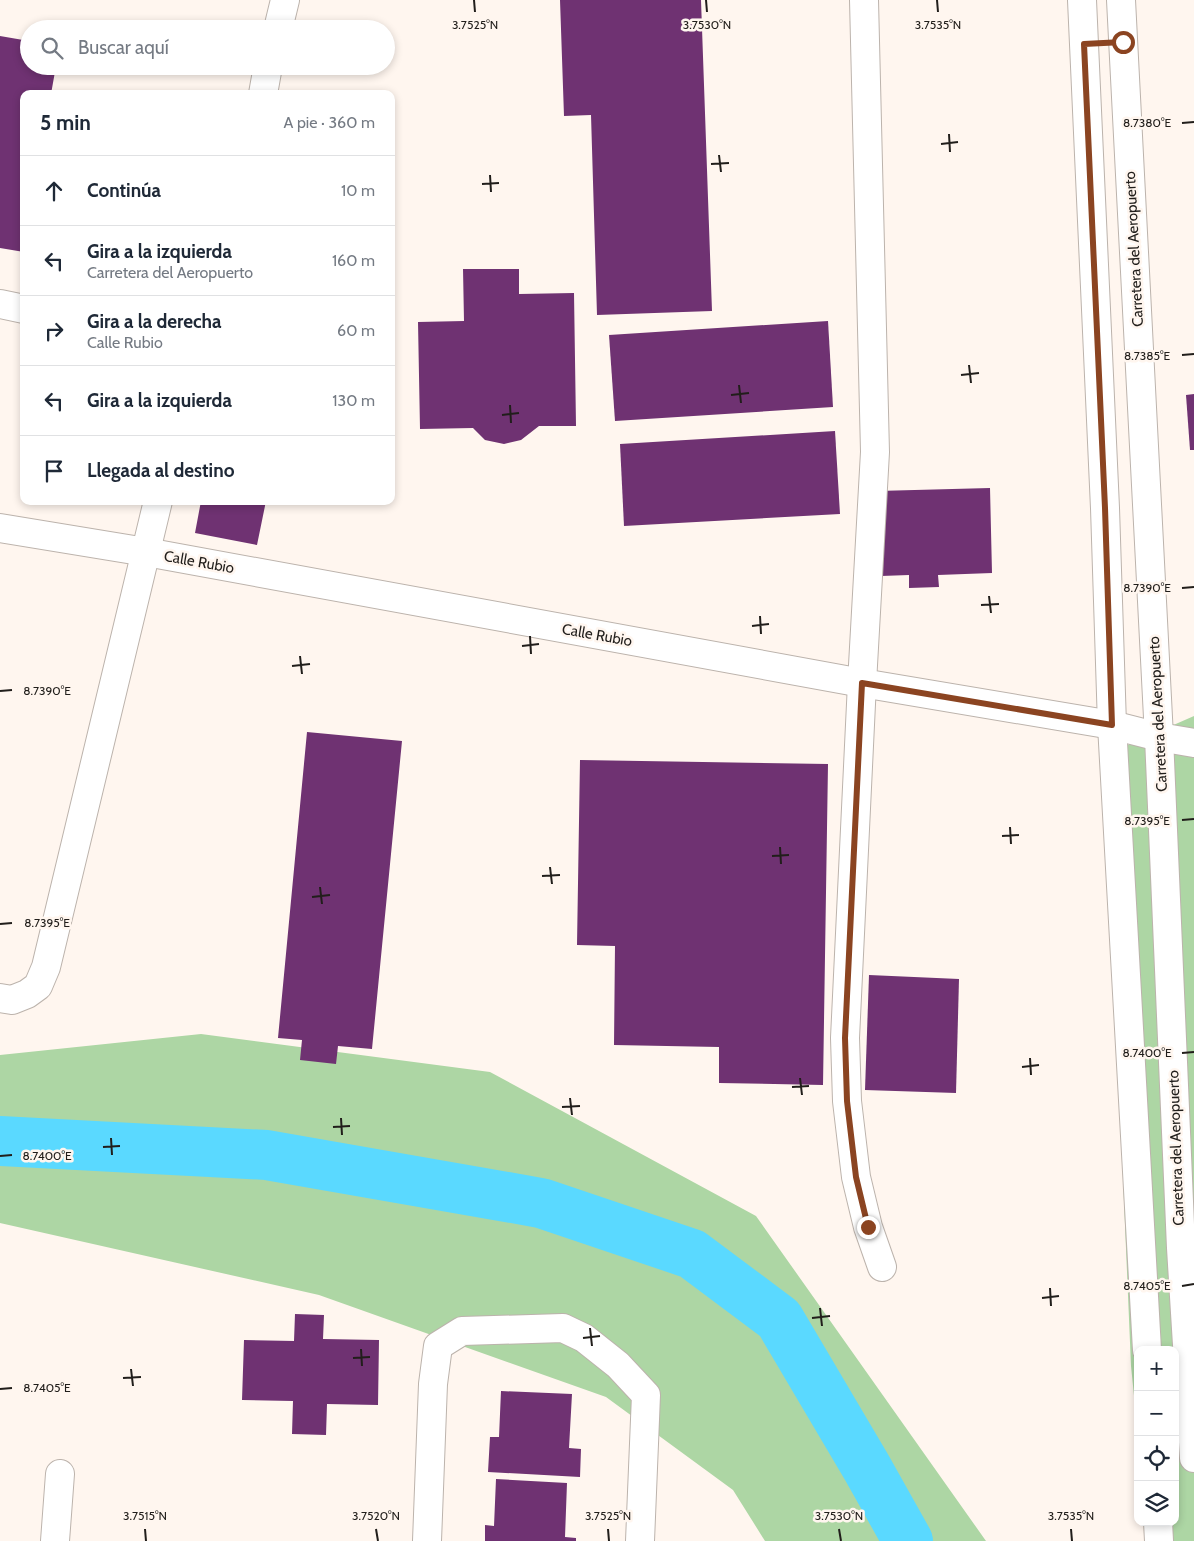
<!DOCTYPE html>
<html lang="es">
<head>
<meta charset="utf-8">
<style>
  body { margin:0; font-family:Cabin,sans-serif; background:#f2f2f3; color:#1f2937 }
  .controls { position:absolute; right:15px; bottom:15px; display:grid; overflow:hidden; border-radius:10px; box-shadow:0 2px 8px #0003 }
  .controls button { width:45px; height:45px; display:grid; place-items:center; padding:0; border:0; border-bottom:1px solid #e0e1e3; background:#fff; color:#1f2937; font:25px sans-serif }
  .stop { position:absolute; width:15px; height:15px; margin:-11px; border:4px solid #8b4421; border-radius:50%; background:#fff }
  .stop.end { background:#8b4421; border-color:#fff; box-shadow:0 1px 5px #0008 }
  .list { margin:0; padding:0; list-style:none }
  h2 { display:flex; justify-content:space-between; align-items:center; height:65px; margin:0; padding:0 20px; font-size:21px }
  h2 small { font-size:16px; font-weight:400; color:#747a83 }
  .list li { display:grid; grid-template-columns:32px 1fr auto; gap:15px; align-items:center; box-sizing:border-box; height:70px; padding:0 20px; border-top:1px solid #e0e1e3 }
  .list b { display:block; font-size:19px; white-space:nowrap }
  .list p { margin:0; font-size:16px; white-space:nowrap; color:#747a83 }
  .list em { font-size:16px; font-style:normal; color:#747a83 }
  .icon { flex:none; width:28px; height:28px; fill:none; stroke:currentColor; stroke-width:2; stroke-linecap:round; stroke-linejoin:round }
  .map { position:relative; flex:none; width:1194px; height:1541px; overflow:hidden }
  .search { position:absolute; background:#fff; box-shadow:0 2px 8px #0003; left:20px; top:20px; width:375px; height:55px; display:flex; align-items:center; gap:12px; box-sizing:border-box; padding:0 18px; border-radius:28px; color:#747a83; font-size:19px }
  .panel { position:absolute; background:#fff; box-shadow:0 2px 8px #0003; left:20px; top:90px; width:375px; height:415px; border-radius:10px }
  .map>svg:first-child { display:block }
  .green { fill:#add6a4 }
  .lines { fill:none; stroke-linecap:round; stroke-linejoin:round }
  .river { stroke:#5ad9ff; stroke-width:50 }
  .building { fill:#6f3272 }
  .minor-casing { stroke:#bcb3ac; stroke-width:30 }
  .major-casing { stroke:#bcb3ac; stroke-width:30 }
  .minor { stroke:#fff; stroke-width:28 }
  .major { stroke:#fff; stroke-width:28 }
  .route { stroke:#8b4421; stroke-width:6 }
  .ticks { fill:none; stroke:#211e1b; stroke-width:2 }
  .labels { text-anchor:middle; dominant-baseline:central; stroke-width:5; stroke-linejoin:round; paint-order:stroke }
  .street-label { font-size:15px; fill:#211e1b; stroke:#fff6ef }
  .ticks-label { font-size:12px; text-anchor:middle; fill:#211e1b; stroke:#fff6ef; stroke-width:5; stroke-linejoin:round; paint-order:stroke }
</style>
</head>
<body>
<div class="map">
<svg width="1194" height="1541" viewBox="0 0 1194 1541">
  <rect width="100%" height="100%" fill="#fff6ef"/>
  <g class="green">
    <path d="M1194,716v825h-46l-1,-19h28v-172h-37v85l-7,-69 -26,-611z"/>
    <path d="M201,1034l289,38 266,144 230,325h-221l-32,-51 -127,-93 -287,-102 -319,-72v-168z"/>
  </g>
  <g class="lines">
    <path class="river" d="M0,1141l267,14 274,48 151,51 87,65 88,149 41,73"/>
  </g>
  <g class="building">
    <path d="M560,0h141l11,311 -115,4 -6,-200 -27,1z"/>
    <path d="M0,36l29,5v25h27l-5,28h-27v158l-24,-4z"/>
    <path d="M463,269h56v25l55,-1 2,133h-37l-18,14 -17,4 -19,-4 -12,-12 -53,1 -2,-107 46,-1z"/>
    <path d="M828,321l5,86 -218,14 -6,-86z"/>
    <path d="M1194,394v56h-4l-4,-55z"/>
    <path d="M835,431l5,83 -216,12 -4,-82z"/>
    <path d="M990,488l2,85 -54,2 1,12 -30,1v-13l-28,1 -4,-85z"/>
    <path d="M201,501l22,2 1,-2h42l-9,44 -62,-12z"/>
    <path d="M307,732l95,9 -30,308 -34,-3 -2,18 -36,-4 2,-20 -24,-2z"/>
    <path d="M580,760l248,4 -5,321 -104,-2v-36l-105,-2 1,-99 -38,-1z"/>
    <path d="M869,975l90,4 -3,114 -91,-3z"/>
    <path d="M295,1314l29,1 -1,24 56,1 -1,65 -51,-1 -1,31 -34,-1 1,-33 -51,-1 2,-60 50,1z"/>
    <path d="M501,1391l71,3 -3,54 12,1 -1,28 -92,-5 2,-35h9z"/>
    <path d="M496,1479l71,4 -2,54 11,1v3h-91v-16l9,1z"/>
  </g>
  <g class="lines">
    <defs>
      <g id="minor">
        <path d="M864,0l11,452 -13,231 -17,355 2,63 9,76 12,50 14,40"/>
        <path d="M278,29l7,-29"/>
        <path d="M263,94l5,-28"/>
        <path d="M0,304l24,5"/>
        <path d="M0,528l146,24 716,131 250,42 47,12 35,6"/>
        <path d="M0,998l12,2 15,-6 11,-8 8,-19 112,-466"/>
        <path d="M55,1541l5,-67"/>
        <path d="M427,1541l6,-157 5,-38 24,-15 101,-3 21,10 34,27 28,30 -6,146"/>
      </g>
      <g id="major">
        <path d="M1082,0l23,508 7,217 35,625"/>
        <path d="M1121,0l38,737 22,511 13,210"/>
        <path d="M1158,1522l1,19"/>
      </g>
    </defs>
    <use href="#minor" class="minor-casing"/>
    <use href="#major" class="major-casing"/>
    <use href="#minor" class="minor"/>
    <use href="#major" class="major"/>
  </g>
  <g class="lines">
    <path class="route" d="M868,1227l-12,-50 -9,-76 -2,-63 17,-355 250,42 -7,-217 -21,-464 39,-2"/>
  </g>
  <path class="ticks" d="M474,0l1,12M706,0l1,12M937,0l1,12M1182,123l12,-1M949,134l1,18M941,144l17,-2M719,155l2,17M711,164l18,-1M490,175l1,17M482,184l17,-1M1182,355l12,-1M969,365l2,18M961,375l18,-2M739,385l2,18M731,395l18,-2M510,405l1,18M502,415l17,-2M1182,588l12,-1M989,596l2,17M981,605l18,-1M760,616l1,18M752,626l17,-2M530,636l1,18M522,646l17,-2M300,656l2,18M292,666l18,-2M0,691l12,-1M1182,820l12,-1M1010,827l1,17M1002,836l17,-1M780,847l1,17M772,856l17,-1M550,867l2,17M542,876l18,-1M320,887l2,17M312,897l18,-2M0,924l12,-1M1182,1053l12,-1M1030,1058l1,17M1022,1067l17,-2M800,1078l2,17M792,1087l17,-1M570,1098l2,17M562,1107l18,-1M341,1118l1,17M333,1127l17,-1M111,1138l1,17M103,1147l17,-1M0,1156l12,-1M1182,1286l12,-2M1050,1288l1,18M1042,1298l17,-2M820,1308l2,18M812,1318l18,-2M590,1328l2,18M583,1338l17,-2M361,1349l1,17M353,1358l17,-1M131,1369l2,17M123,1378l18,-1M0,1389l12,-1M145,1529l1,12M376,1529l2,12M608,1529l1,12M839,1529l2,12M1071,1529l1,12"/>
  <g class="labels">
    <g class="street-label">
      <text transform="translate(1134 249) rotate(-93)">Carretera del Aeropuerto</text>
      <text transform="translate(199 562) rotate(10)">Calle Rubio</text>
      <text transform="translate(597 635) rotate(10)">Calle Rubio</text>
      <text transform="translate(1158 714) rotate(-93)">Carretera del Aeropuerto</text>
      <text transform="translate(1176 1148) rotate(-92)">Carretera del Aeropuerto</text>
    </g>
  </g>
  <g class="ticks-label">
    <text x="475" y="29">3.7525°N</text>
    <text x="707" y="29">3.7530°N</text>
    <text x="938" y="29">3.7535°N</text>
    <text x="1147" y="127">8.7380°E</text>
    <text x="1147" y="360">8.7385°E</text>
    <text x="1147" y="592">8.7390°E</text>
    <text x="47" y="695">8.7390°E</text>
    <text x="1147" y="825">8.7395°E</text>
    <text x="47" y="927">8.7395°E</text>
    <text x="1147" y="1057">8.7400°E</text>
    <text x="47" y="1160">8.7400°E</text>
    <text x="1147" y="1290">8.7405°E</text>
    <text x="47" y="1392">8.7405°E</text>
    <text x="145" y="1520">3.7515°N</text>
    <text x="376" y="1520">3.7520°N</text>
    <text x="608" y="1520">3.7525°N</text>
    <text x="839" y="1520">3.7530°N</text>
    <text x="1071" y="1520">3.7535°N</text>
  </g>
</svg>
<div class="controls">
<button>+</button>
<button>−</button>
<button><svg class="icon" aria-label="locate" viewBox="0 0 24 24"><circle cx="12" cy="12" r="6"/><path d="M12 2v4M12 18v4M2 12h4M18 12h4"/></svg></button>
<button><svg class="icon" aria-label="layers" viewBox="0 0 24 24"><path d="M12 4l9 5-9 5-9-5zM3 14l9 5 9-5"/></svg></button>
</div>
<div class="stop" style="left:1123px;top:42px"></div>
<div class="stop end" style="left:868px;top:1227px"></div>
<div class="search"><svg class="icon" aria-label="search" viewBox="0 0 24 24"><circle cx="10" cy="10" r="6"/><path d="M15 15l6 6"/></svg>Buscar aquí</div>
<section class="panel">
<h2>5 min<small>A pie · 360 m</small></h2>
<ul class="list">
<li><svg class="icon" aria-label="ahead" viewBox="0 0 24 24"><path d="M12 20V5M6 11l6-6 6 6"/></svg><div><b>Continúa</b></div><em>10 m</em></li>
<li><svg class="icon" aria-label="left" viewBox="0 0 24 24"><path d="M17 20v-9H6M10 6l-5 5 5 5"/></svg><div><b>Gira a la izquierda</b><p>Carretera del Aeropuerto</p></div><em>160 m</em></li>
<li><svg class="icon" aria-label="right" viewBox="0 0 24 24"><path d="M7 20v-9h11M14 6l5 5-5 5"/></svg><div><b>Gira a la derecha</b><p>Calle Rubio</p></div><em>60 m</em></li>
<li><svg class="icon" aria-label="left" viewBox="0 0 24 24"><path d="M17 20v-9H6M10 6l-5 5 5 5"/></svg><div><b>Gira a la izquierda</b></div><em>130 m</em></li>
<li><svg class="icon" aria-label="arrive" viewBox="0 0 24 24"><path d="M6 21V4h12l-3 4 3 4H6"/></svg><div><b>Llegada al destino</b></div></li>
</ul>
</section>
</div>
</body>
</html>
